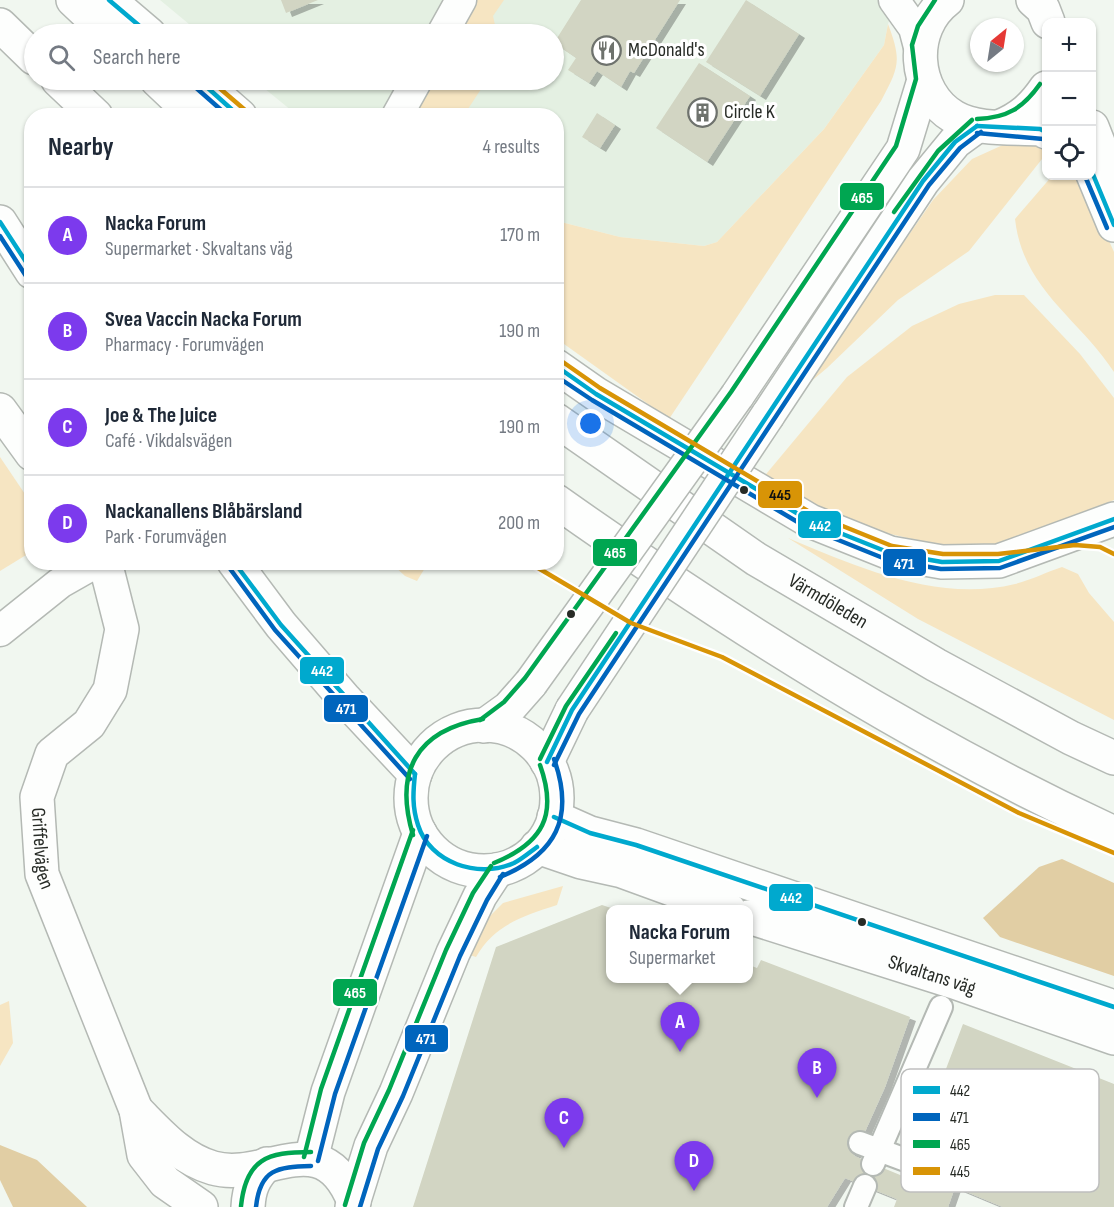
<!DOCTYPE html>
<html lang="en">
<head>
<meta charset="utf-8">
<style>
  body { margin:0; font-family:"Sofia Sans Condensed",sans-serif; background:#f6f6f7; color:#1f2937 }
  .controls { position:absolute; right:18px; top:18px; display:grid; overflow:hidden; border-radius:12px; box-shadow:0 2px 4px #0004 }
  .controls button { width:54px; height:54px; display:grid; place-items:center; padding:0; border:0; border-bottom:2px solid #e0e1e3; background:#fff; color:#1f2937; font:30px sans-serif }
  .compass { position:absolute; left:970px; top:18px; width:54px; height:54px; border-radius:50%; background:#fff; box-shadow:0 2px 4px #0004; rotate:30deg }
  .you { position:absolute; left:591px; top:424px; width:21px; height:21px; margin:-15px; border:4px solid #fff; border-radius:50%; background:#1a73e8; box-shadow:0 0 0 9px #1a73e833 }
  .badge { display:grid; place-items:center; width:39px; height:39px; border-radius:50%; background:#7c3aed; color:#fff; font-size:20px; font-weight:700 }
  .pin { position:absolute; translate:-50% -50px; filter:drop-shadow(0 2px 3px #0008) }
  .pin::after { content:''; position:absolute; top:32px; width:21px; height:18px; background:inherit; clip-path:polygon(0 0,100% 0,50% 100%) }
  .popup { position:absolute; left:606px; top:905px; width:147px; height:78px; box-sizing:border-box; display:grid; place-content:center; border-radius:12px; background:#fff; filter:drop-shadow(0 2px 4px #0005); font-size:20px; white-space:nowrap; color:#747a83 }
  .popup b { font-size:22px; color:#1f2937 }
  .popup::after { content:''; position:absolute; left:50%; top:100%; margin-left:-12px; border:12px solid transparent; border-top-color:#fff }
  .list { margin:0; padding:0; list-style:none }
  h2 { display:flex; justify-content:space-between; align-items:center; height:78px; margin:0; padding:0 24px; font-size:26px }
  h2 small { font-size:20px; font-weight:400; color:#747a83 }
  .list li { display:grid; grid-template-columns:39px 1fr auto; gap:18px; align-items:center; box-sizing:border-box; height:96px; padding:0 24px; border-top:2px solid #e0e1e3 }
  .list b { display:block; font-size:22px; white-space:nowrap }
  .list p { margin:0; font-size:20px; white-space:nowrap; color:#747a83 }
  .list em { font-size:20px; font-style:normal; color:#747a83 }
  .icon { flex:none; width:33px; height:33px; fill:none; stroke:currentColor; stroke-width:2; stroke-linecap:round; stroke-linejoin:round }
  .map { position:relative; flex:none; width:1114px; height:1207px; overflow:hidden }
  .search { position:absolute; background:#fff; box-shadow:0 2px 4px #0004; left:24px; top:24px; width:540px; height:66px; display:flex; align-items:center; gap:15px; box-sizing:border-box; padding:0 21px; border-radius:33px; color:#747a83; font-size:22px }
  .panel { position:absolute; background:#fff; box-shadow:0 2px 4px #0004; left:24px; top:108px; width:540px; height:462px; border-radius:24px }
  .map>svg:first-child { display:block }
  .built { fill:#e4f0e2 }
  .green { fill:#f6e5c2 }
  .forest { fill:#e1cea4 }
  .building { fill:#d2d5c3; filter:url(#shadow) }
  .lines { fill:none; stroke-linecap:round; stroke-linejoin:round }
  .pedestrian-casing { stroke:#b4b9b4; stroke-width:26 }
  .minor-casing { stroke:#b4b9b4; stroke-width:33 }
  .tertiary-casing { stroke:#b4b9b4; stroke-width:36 }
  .motorway-casing { stroke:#b4b9b4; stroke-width:36 }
  .pedestrian { stroke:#fdfefd; stroke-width:22 }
  .minor { stroke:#fdfefd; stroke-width:30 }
  .tertiary { stroke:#fdfefd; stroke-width:33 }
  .motorway { stroke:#fdfefd; stroke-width:33 }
  .tertiary-bridge-casing { stroke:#b4b9b4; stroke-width:36; stroke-linecap:butt }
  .tertiary-bridge { stroke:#fdfefd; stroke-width:33 }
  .bus-1-casing { stroke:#fff; stroke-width:9 }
  .bus-2-casing { stroke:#fff; stroke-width:9 }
  .bus-3-casing { stroke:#fff; stroke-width:9 }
  .bus-4-casing { stroke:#fff; stroke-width:9 }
  .bus-1 { stroke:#00a9ce; stroke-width:4.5 }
  .bus-2 { stroke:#0065bd; stroke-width:4.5 }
  .bus-3 { stroke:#00a651; stroke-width:4.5 }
  .bus-4 { stroke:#d89406; stroke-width:4.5 }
  .bus-dot { fill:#272b26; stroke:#fff; stroke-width:2 }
  .labels { text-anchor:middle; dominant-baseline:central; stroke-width:6; stroke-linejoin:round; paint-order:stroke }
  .poi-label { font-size:20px; fill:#272b26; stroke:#fff; text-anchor:start }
  .street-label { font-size:20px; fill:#272b26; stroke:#fff }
  .key { fill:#fff; stroke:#bebfbe; stroke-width:1.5 }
  .key-label { font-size:16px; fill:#272b26 }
  .line-badge { stroke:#fff; stroke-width:2 }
  .badge-label { font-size:16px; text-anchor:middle; font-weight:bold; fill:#fff }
  .pale-badge-label { font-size:16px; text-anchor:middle; font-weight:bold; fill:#111 }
</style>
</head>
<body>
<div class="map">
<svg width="1114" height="1207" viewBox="0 0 1114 1207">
  <defs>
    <filter id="shadow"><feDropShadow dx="6" dy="4" stdDeviation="0" flood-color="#0004"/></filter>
  </defs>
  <rect width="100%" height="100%" fill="#f1f7f0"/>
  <path class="built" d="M160,0h737l-9,24 -4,21 -60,84 -107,113 -13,4 -84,-9 -63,-16 -1,-105 -259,-1 -43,-35h300v-46h-353z"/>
  <g class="green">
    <path d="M475,0h29l-11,16 4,18h-42z"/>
    <path d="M888,24c14,37 11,43 -7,77l-212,318 -112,-80v-118l63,16 84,9 13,-4 107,-113 60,-84z"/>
    <path d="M431,80h56l-23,35 -53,1z"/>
    <path d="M1026,142l20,8v4l-77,97 -71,49 -71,68 -25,21 131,-189 39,-41 33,-15z"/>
    <path d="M1052,176h28l34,76v120c-35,-54 -91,-82 -99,-153z"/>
    <path d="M995,295h29l56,59 34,44v102l-109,46 -68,-1 -76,-18 -99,-48 85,-102 65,-51 47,-22z"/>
    <path d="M0,457l31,46v49l-31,19z"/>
    <path d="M788,538c70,29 149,65 227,46 16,-4 32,-12 47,-17l16,7 11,19 25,29v98l-196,-101z"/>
    <path d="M391,563h37l-11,18 -12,-5z"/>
    <path d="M563,886l-6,19c-34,11 -63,20 -81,52l-13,-4 17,-27 23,-23z"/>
    <path d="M9,1001l4,42 -13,23v-61z"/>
  </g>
  <g class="forest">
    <path d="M1062,859l52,24v93l-114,-39 -17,-19 56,-51z"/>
    <path d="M0,1145l37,15 50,47h-74l-13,-27z"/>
  </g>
  <g class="building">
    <path d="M281,0h37l-32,13z"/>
    <path d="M581,0h99l-46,73 -4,-2 -9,16 -24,-16 -8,12 -21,-13 8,-12 -22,-15z"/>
    <path d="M746,0l53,34 -39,62 -54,-34z"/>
    <path d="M699,63l51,33 -43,66 -51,-34z"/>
    <path d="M597,113l18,12 -15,23 -18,-11z"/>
    <path d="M602,905l9,3v70h138v-13l8,3 4,-8 149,57 -25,70 -31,69 51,21 58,-153 151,60v123h-111l-48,-20 -7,20h-54l3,-8 -52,-21 -18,29h-414l83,-260z"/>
  </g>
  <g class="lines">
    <defs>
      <g id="pedestrian">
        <path d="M860,1143l51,19"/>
        <path d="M873,1164l68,-157"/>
        <path d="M856,1207l9,-21"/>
      </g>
      <g id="minor">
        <path d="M894,0l20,28 5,19"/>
        <path d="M442,34l19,-34"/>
        <path d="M397,116l20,-36"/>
        <path d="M0,631l60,-48 37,-21"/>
      </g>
      <g id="tertiary">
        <path d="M947,0c-38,29 -35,92 7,117 24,14 59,10 86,12l6,3"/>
        <path d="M1033,0l10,9 5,13"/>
        <path d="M999,127c22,-9 34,-20 47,-39"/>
        <path d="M1092,127l22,56"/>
        <path d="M1092,172l22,53"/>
        <path d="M737,396l166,-247 21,-69"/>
        <path d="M0,410l32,44"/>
        <path d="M768,415l155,-234 32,-39 22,-16"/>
        <path id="s1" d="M105,562l17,67 -12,61 -21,34 -37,30 -15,43 5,77 94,236 8,45 21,27 36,25"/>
        <circle cx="484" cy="798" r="73"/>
        <path d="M484,726l25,-18 22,-25"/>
        <path d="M547,762l25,-52"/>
        <path d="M554,817l36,16 46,12 478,162"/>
        <path d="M537,847l44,15 41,9 107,39"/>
        <path id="s2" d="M749,917l205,65 160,56"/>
        <path d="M136,1110c23,23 45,49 77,58 53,15 109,-47 141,34"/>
        <path d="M311,1159l17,-67 92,-259"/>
        <path d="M248,1207c1,-19 6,-30 19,-43"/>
        <path d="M352,1207l19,-61 25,-53 57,-140 27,-57 17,-26"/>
      </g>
      <g id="motorway">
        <path d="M73,0l36,34"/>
        <path d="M109,0l40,34"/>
        <path d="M0,25l34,33"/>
        <path d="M58,80l38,36"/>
        <path d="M157,80l38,36"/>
        <path d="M199,80l41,36"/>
        <path d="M0,222l32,50"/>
        <path d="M556,366l40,28 214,127 80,32 52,9 57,-1 115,-42"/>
        <path id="s3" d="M556,420l200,139 180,106 135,73 43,20"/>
        <path d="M556,501c177,125 361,241 558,332"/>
        <path d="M234,562l47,63 63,73 71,76"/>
      </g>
    </defs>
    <use href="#pedestrian" class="pedestrian-casing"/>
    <use href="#minor" class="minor-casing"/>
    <use href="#tertiary" class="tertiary-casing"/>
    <use href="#motorway" class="motorway-casing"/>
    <use href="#pedestrian" class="pedestrian"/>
    <use href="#minor" class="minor"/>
    <use href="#tertiary" class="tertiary"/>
    <use href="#motorway" class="motorway"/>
    <defs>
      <g id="tertiary-bridge">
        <path d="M531,683l206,-287"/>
        <path d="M572,710l196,-295"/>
      </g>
    </defs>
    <use href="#tertiary-bridge" class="tertiary-bridge-casing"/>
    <use href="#tertiary-bridge" class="tertiary-bridge"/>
    <defs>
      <g id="bus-1">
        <path d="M109,0l40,34"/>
        <path d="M199,80l40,36"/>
        <path d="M977,126l63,3 6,3"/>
        <path d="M1092,172l22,53"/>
        <path d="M0,222l32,49"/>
        <path d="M556,366l40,28 214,127 80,32 52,9 57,-1 115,-42"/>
        <path d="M234,562l47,63 134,149"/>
        <path d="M547,762l25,-52 351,-529 32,-39 22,-16"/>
        <path d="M415,774c-2,18 -3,33 3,51 12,38 60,54 96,38 8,-4 16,-11 23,-16"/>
        <path d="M554,817l36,16 46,12 478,162"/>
      </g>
      <g id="bus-2">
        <path d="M194,86l34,30"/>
        <path d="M977,133l66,6"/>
        <path d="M1085,176l22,52"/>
        <path d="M0,236l26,40"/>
        <path d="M556,376l36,24 214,127 82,33 53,9 59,-1 114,-41"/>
        <path d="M228,566l47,64 135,149"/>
        <path d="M554,765l25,-51 350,-529 31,-37 21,-16"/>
        <path d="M500,877c56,-23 75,-59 54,-118"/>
        <path d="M318,1161l17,-67 92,-258"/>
        <path d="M256,1207c4,-38 21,-40 55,-41"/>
        <path d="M360,1207l18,-58 25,-53 57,-140 27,-56 16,-26"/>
      </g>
      <g id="bus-3">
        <path d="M977,119c30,-1 46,-11 63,-35"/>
        <path d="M894,212l44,-61 34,-31"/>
        <path d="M480,720l24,-18 21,-24 206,-286 165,-246 20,-67 -4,-34 6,-19 17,-26"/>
        <path d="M540,759l26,-53 50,-73"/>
        <path d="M413,835c-19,-63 3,-105 70,-116"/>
        <path d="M494,863c49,-20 64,-48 46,-98"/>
        <path d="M304,1157l17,-68 92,-259"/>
        <path d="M345,1205l19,-62 25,-53 57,-140 27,-57 18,-27"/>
        <path d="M241,1206c5,-47 26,-54 70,-54"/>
      </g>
      <g id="bus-4">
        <path d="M210,80l35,30"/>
        <path d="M560,360l40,28 213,126 79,32 51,8h55l77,-9 25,2 14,7"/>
        <path d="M528,562l103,61 91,34 297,156 95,40"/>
      </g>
    </defs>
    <use href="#bus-1" class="bus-1-casing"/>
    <use href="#bus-2" class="bus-2-casing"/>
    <use href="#bus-3" class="bus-3-casing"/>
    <use href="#bus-4" class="bus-4-casing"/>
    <use href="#bus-1" class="bus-1"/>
    <use href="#bus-2" class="bus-2"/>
    <use href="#bus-3" class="bus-3"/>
    <use href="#bus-4" class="bus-4"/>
  </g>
  <defs>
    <symbol id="restaurant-ring" viewBox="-11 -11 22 22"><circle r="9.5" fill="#fff" stroke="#6e726d" stroke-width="1.5"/><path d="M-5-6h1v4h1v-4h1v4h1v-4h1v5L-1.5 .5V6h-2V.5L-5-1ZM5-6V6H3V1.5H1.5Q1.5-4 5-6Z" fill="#6e726d"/></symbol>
    <symbol id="building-ring" viewBox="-11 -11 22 22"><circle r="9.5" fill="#fff" stroke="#6e726d" stroke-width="1.5"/><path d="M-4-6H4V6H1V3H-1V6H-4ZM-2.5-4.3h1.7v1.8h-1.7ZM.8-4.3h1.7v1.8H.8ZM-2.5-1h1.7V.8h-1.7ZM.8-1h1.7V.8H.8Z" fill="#6e726d"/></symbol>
  </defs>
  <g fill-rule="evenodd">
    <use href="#restaurant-ring" x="590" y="34" width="33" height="33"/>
    <use href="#building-ring" x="686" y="96" width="33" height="33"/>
  </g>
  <g class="bus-dot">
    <circle cx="744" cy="490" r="5"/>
    <circle cx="571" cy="614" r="5"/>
    <circle cx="862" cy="922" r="5"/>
  </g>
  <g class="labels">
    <g class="poi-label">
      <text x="628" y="50">McDonald's</text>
      <text x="724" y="112">Circle K</text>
    </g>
    <g class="street-label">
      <text stroke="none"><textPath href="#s3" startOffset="327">Värmdöleden</textPath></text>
      <text stroke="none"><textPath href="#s1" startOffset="316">Griffelvägen</textPath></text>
      <text stroke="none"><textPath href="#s2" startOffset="192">Skvaltans väg</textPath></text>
    </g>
  </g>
  <rect x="901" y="1069" width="198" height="123" rx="9" class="key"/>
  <rect x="913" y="1086" width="27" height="8" fill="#00a9ce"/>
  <rect x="913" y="1113" width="27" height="8" fill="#0065bd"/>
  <rect x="913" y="1140" width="27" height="8" fill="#00a651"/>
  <rect x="913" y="1167" width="27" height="8" fill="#d89406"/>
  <g class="key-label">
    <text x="950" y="1096">442</text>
    <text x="950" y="1123">471</text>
    <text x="950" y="1150">465</text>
    <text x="950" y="1177">445</text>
  </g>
  <g class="line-badge">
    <rect x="839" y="182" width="46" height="29" rx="6" fill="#00a651"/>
    <rect x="757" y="480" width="46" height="29" rx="6" fill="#d89406"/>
    <rect x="797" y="510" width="45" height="29" rx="6" fill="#00a9ce"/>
    <rect x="592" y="538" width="46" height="29" rx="6" fill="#00a651"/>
    <rect x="882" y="548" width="45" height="29" rx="6" fill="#0065bd"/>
    <rect x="299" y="656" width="46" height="29" rx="6" fill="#00a9ce"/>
    <rect x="323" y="694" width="46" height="29" rx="6" fill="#0065bd"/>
    <rect x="768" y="883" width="46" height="29" rx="6" fill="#00a9ce"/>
    <rect x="332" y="978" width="46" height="29" rx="6" fill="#00a651"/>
    <rect x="404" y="1024" width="45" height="29" rx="6" fill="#0065bd"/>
  </g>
  <g class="badge-label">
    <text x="862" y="203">465</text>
    <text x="820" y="531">442</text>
    <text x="615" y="558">465</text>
    <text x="904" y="569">471</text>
    <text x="322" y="676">442</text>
    <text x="346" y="714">471</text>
    <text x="791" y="903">442</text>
    <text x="355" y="998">465</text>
    <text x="426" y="1044">471</text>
  </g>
  <g class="pale-badge-label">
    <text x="780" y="500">445</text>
  </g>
</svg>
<div class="controls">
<button>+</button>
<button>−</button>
<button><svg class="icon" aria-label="locate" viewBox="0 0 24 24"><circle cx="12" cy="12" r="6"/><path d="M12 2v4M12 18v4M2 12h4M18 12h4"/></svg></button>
</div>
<svg class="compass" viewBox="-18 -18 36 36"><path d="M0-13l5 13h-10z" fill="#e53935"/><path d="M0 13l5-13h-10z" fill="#747a83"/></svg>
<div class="you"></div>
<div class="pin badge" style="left:680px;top:1052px">A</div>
<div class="popup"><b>Nacka Forum</b>Supermarket</div>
<div class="pin badge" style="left:817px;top:1098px">B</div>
<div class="pin badge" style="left:564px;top:1148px">C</div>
<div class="pin badge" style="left:694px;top:1191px">D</div>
<div class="search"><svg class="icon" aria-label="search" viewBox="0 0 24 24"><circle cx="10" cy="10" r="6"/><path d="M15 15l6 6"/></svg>Search here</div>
<section class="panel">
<h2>Nearby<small>4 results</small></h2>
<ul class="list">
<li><span class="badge">A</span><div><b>Nacka Forum</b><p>Supermarket · Skvaltans väg</p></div><em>170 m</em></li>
<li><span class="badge">B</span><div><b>Svea Vaccin Nacka Forum</b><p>Pharmacy · Forumvägen</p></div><em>190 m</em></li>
<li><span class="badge">C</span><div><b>Joe &amp; The Juice</b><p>Café · Vikdalsvägen</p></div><em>190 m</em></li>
<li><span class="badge">D</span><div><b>Nackanallens Blåbärsland</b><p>Park · Forumvägen</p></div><em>200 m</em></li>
</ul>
</section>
</div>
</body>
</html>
